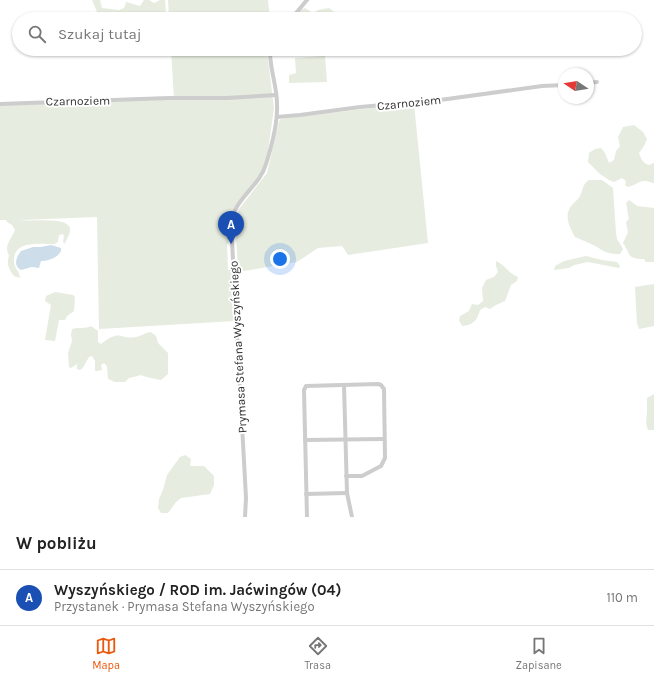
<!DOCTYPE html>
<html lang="pl">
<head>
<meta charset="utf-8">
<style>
  body { margin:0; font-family:Karla,sans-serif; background:#f2f2f2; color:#222 }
  .compass { position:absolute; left:558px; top:68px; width:36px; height:36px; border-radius:50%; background:#fff; box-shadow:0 1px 3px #0004; rotate:282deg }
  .you { position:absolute; left:280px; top:259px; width:14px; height:14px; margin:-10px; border:3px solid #fff; border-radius:50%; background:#1a73e8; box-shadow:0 0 0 6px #1a73e833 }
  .badge { display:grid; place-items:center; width:26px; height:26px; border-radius:50%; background:#ea580c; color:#fff; font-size:13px; font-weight:700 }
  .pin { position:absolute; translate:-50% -33px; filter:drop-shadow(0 1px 2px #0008) }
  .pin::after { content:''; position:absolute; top:21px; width:14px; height:12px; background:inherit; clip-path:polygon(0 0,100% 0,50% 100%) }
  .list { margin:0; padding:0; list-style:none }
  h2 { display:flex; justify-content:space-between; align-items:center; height:52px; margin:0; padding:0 16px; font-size:17px }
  h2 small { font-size:13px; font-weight:400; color:#767676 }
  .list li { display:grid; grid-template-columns:26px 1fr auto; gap:12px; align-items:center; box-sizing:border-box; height:56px; padding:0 16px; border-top:1px solid #e0e0e0 }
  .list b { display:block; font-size:15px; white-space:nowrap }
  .list p { margin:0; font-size:13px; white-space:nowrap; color:#767676 }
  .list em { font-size:13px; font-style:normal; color:#767676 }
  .icon { flex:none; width:22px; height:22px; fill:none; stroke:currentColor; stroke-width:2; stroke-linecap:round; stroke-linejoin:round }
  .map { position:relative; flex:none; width:654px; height:517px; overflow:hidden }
  .search { position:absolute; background:#fff; box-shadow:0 1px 3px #0004; left:12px; right:12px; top:12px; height:44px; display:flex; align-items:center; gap:10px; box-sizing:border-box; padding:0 14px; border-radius:22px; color:#767676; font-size:15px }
  .sheet { height:108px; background:#fff }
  nav { display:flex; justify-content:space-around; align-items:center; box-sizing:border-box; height:56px; border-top:1px solid #e0e0e0; background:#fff; font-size:11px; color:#767676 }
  nav a { display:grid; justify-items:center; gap:2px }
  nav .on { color:#ea580c }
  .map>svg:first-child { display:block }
  .green { fill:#e6ecdf }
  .water { fill:#cddeea }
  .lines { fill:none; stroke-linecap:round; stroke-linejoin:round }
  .minor { stroke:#cdcdcd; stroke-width:4 }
  .labels { text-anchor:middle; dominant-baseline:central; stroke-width:4; stroke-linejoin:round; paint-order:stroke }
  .street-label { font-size:12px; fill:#303030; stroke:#fff }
</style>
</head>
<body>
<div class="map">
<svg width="654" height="517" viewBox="0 0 654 517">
  <rect width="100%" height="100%" fill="#fff"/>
  <g class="green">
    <path d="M92,0h8l2,8 17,2 5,-2 2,-6 14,4 4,-6h5l5,3 6,-3h5l1,13 -2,6h-67v-7z"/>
    <path d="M168,0h100l2,19h-101z"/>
    <path d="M305,8l8,5 5,-3 11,-2 4,3 7,4 1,4h-28l-4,-3 -12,-1 2,-4z"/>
    <path d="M171,49h95l1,3 7,56 -6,43 -4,17 -4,7 -27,34 -4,14 -1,21h-1l1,26h4l3,51 -136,8 -2,-112 -77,3c9,2 49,-4 50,9 1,4 -4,10 -5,15l-2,-2 1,-6 -1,-2 -4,1 -1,7 -4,2c-16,0 -42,-4 -40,19 1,6 6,9 6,15l-6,-2c-5,-6 -8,-13 -5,-20 -5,-12 1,-14 6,-26l-3,-5 -5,-3 -1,-2h-6v-115l174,-6z"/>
    <path d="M325,56l2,26 -38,1v-8l7,-2 -1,-15z"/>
    <path d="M414,104l14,139 -80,12 -6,-9 -24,2 -21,14 -59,10 -2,-38 -2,-1 1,-13 4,-11 28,-36 12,-52 2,-2 82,-10z"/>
    <path d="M634,125l9,7 4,7 -3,7 -5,7c2,6 4,10 10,12l5,-2v20c-15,-5 -13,0 -26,4l-3,-2 1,-4 -4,-3 -8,4 -5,-2 -9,-6 -12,-12 1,-9 6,-4 6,-1 4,5 4,10 5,-3 2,-9 4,-5 -2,-9 5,-10z"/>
    <path d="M589,180h13l11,8 3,45 1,6 6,10 -3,5c-15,0 -15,-3 -27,-9 -5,-3 -12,-5 -18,-8 -5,-9 -12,-22 -3,-32 2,-3 6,-5 8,-9 3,-6 3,-13 9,-16z"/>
    <path d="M629,200l8,6 17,2v54h-8l-2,-3c-18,0 -13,-5 -21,-16l5,-11 -2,-10 3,-3c-2,-6 -1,-10 -3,-16z"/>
    <path d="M586,256l16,4 15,2 3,4 -1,2 -31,-6 -14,3 -5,3 -15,2 1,-4 9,-5z"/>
    <path d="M496,261c9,4 12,12 22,16l-1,4 -6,4 -6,16 -9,4 -6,4 -5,-2 -5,3c-3,11 -7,15 -18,16l-3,-6 1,-4 9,-5 3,-7 6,1 5,-4 -1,-13 4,-8 8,-3 4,-5 -2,-6z"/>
    <path d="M654,284v42l-15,3 -2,-6 -2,-36z"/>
    <path d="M55,292l18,3 2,2 -1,14 -7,5 -2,4h-6l-4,21 -10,-1 6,-35 -6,-4 1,-5z"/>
    <path d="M91,326l7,5v11l3,2c20,-16 18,-4 35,-7 6,-1 10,-5 15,-5l5,4 2,7 10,10v21l-7,6 -10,-2 -11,-3 -2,1 -9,2 -4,4h-10l-7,-3 -1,-13 -3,-3 -3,2 1,5 -4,1h-3v-10l-3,-5 -3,1 -7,12 -3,1 -2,-1v-5l-6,4 -2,-1 -1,-14 4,-12 -1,-6 1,-6c6,-2 14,0 19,-3z"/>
    <path d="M654,394v36h-6l-2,-7 1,-11v-14z"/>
    <path d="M185,455l6,4 -1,7h14l10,10v9l-4,9 -29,4 -5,4 -8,11h-7l-3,-5 1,-9 4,-9 4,-15 13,-18z"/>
  </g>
  <path class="water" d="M51,245l10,3v3c-4,7 -12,10 -20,10l-2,7 -7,-1 -11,3c-8,-4 -5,-13 0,-19l12,-4h8z"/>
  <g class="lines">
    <g class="minor">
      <path d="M291,19l16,-19"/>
      <path d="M588,83l9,-1"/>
      <path d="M0,104l169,-6h58l49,-3"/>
      <path d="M277,117l23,-2 60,-8 80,-7 102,-14 22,-1"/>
      <path d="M344,385l3,108 5,24"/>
      <path d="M305,440l79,-1"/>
      <path d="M306,494l41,-1"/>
      <path d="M245,517l1,-19 -15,-275c3,-24 29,-37 35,-59 6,-19 12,-41 11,-60 0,-19 -8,-37 -7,-55"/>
      <path d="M307,517l-3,-127 2,-4 72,-2 3,1 3,4 1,69 -4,8 -19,10h-16"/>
    </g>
  </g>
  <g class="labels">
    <g class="street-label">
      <text transform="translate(78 101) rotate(-1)">Czarnoziem</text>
      <text transform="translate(409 103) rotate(-6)">Czarnoziem</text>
      <text transform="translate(238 347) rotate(-93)">Prymasa Stefana Wyszyńskiego</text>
    </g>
  </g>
</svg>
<svg class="compass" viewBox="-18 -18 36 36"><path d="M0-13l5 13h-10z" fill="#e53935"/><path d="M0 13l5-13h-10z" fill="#767676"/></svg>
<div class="you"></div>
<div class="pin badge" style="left:231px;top:244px;background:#1a4fb4">A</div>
<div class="search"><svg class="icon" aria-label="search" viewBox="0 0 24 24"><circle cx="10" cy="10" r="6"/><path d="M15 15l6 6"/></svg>Szukaj tutaj</div>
</div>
<section class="sheet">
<h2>W pobliżu<small></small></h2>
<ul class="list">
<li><span class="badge" style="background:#1a4fb4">A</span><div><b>Wyszyńskiego / ROD im. Jaćwingów (04)</b><p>Przystanek · Prymasa Stefana Wyszyńskiego</p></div><em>110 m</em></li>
</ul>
</section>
<nav>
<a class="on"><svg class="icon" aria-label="map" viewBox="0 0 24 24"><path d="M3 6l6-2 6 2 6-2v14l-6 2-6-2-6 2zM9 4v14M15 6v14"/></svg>Mapa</a>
<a><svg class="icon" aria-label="directions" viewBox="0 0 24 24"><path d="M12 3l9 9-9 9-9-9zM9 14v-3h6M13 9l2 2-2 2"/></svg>Trasa</a>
<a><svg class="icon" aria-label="saved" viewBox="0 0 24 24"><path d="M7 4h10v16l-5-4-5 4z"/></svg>Zapisane</a>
</nav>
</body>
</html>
